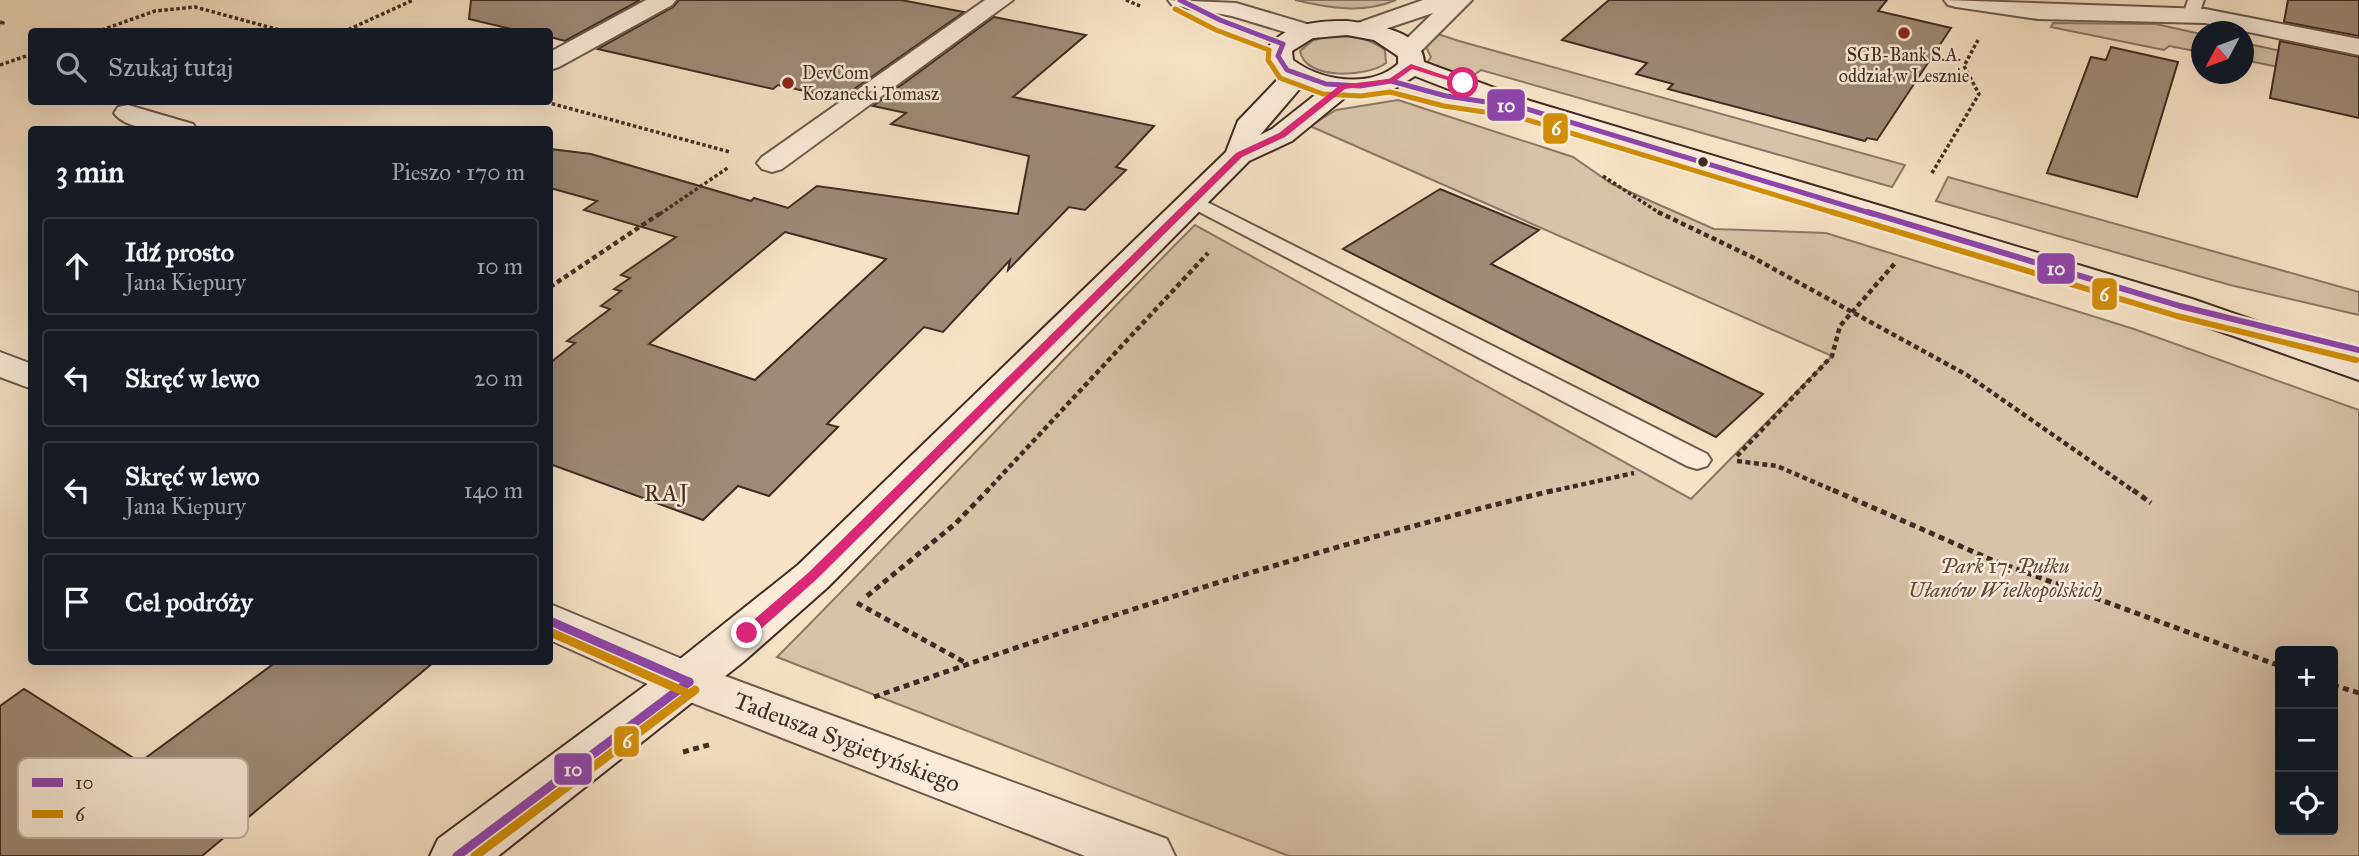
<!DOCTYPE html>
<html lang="pl">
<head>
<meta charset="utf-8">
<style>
  body { margin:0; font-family:"IM FELL Great Primer",serif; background:#20242c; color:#f1f3f6 }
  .controls { position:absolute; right:21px; bottom:21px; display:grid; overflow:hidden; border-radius:7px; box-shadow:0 7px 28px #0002 }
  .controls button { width:63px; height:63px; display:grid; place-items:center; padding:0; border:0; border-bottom:2px solid #363941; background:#171b24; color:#f1f3f6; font:35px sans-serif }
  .compass { position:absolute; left:2191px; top:21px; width:63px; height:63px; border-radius:50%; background:#171b24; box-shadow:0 7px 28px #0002; rotate:229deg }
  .stop { position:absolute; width:21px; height:21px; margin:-16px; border:5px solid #db2777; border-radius:50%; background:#fff }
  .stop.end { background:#db2777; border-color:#fff; box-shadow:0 2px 7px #0008 }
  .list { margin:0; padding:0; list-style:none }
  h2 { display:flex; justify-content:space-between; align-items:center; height:91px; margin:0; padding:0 28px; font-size:30px }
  h2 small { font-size:23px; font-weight:400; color:#9ea1a6 }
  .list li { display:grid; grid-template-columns:46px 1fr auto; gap:21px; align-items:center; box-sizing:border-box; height:98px; margin:0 14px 14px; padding:0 14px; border:2px solid #363941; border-radius:7px }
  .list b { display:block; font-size:26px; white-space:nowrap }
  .list p { margin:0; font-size:23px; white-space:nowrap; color:#9ea1a6 }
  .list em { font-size:23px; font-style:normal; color:#9ea1a6 }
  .icon { flex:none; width:38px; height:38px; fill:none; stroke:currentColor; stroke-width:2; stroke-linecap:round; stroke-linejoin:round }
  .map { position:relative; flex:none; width:2359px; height:856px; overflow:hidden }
  .search { position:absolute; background:#171b24; box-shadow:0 7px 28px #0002; left:28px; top:28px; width:525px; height:77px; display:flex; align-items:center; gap:18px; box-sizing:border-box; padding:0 24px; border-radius:7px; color:#9ea1a6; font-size:26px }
  .panel { position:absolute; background:#171b24; box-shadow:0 7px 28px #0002; left:28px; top:126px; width:525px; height:539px; border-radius:7px }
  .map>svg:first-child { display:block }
  .green { fill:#d8c3a9; stroke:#8c7766; stroke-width:2; fill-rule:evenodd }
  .building { fill:#9f8a77; stroke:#402b23; stroke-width:2; fill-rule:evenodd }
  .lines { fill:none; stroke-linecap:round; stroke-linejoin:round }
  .lane-casing { stroke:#6e594c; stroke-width:4 }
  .street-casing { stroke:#6e594c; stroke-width:4 }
  .secondary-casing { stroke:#402b23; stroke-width:4 }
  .path-far2 { stroke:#402b23; stroke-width:3.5; stroke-dasharray:3.5 2.5; stroke-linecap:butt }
  .path-far1 { stroke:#402b23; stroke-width:4.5; stroke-dasharray:5 3.5; stroke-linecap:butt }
  .path { stroke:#402b23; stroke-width:5; stroke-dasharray:6 4.5; stroke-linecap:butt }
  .lane { fill:#faecd9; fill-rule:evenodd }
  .street { fill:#faecd9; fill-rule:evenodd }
  .secondary { fill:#faecd9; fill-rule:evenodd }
  .bus-1-far2-casing { stroke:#faecd9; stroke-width:9 }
  .bus-1-far1-casing { stroke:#faecd9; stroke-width:11 }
  .bus-1-casing { stroke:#faecd9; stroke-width:14 }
  .bus-2-far2-casing { stroke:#faecd9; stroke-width:9 }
  .bus-2-far1-casing { stroke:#faecd9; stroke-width:11 }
  .bus-2-casing { stroke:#faecd9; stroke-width:14 }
  .bus-1-far2 { stroke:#8e44ad; stroke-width:5 }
  .bus-1-far1 { stroke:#8e44ad; stroke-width:6 }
  .bus-1 { stroke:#8e44ad; stroke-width:9 }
  .bus-2-far2 { stroke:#d28d07; stroke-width:5 }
  .bus-2-far1 { stroke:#d28d07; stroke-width:6 }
  .bus-2 { stroke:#d28d07; stroke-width:9 }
  .route { fill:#db2777 }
  .poi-dot { fill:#8f2418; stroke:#faecd9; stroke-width:2.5 }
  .bus-dot { fill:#402b23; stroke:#faecd9; stroke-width:2.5 }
  .labels { text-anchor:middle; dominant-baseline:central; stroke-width:5; stroke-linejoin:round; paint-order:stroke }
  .far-poi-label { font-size:18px; fill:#402b23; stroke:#faecd9 }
  .park-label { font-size:21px; font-style:italic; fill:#5e493e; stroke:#faecd9 }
  .neighbourhood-label { font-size:23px; letter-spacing:2px; fill:#402b23; stroke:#faecd9 }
  .near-street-label { font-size:24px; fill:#402b23; stroke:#faecd9 }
  .key { fill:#faecd9; stroke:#c2b2a2; stroke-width:2 }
  .key-label { font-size:19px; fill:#402b23 }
  .line-badge { stroke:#faecd9; stroke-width:2.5 }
  .badge-label { font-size:19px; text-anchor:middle; font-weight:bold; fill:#fff }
</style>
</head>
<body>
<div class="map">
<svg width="2359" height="856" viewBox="0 0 2359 856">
  <rect width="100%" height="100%" fill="#f7e2c5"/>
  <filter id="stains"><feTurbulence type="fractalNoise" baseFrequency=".00286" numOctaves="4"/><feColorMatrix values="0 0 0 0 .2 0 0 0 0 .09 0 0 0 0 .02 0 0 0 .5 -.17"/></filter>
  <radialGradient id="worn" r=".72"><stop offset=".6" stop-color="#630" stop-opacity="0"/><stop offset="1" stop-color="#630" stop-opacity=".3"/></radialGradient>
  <g class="green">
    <path d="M1295,0h101c-33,14 -67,8 -101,0z"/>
    <path d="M2053,23l103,1 45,10v18l-32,-6 -5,4 -113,-23z"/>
    <path d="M1438,34l21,7 446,124 -13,22 -411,-117 -11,8 -43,-15 4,-6 -7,-14z"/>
    <path d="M1324,37c22,-2 43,-1 61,13l1,13c-18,14 -81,18 -86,-12l12,-10z"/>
    <path d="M2244,43l103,22 -54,5 -49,-10z"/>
    <path d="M1398,100l175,57 39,27 102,45 112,4 308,96 225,81v446h-1070l-512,-199c142,-142 276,-290 418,-432l496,274 141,-143 -522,-230 26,-16zM2280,651h53v179h-53z"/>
    <path d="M1948,177l411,115v23l-129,-30 -294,-84z"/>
  </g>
  <g class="building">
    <path d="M471,0h169l-75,41 -15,-4v-5h-26l-55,-13z"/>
    <path d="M679,0h222l63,12 -124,87 -62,-14 -5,4 -175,-40 75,-42z"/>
    <path d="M1609,0h278l-9,11 73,17 -74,112 -10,-2 -2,3 -197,-52 5,-5 -37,-10 11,-11 -85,-23z"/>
    <path d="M2288,0h71v36l-75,-14z"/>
    <path d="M994,17l92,18 -73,62 141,29 -38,41 10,3 -41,40 -16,-3 -61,63 2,-10 -67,72 -19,-5 -97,97 11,3 -69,69 -31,-10 -35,34 -153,-56v-101l25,-20 -8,-2 43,-32 -9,-3 20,-15 -7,-2 16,-11 -9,-3 55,-38 -92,-27 13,-9 -47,-13v-39l41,5 160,47 3,-3 34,10 29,-22 201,28 11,-58 -138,-32 15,-11 -33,-7zM785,232l101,27 -131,121 -106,-36z"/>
    <path d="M2280,41l79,16v61l-89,-20z"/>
    <path d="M2111,47l67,15 -41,135 -90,-24 44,-116 15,3z"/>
    <path d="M1440,189l99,41 -48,34 272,130 -47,43 -373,-188z"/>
    <path d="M276,662h158l-232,194h-202v-150l24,-17 116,73z"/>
  </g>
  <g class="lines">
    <defs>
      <g id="lane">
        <path d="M2188,0h16l-7,19h-12l-2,-4z"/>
        <path d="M1193,195l514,259 4,6 -4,6 -10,3 -10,-3 -501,-261 -3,-4z"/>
      </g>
      <g id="street">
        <path d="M646,0h30l-4,5 -113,62 -9,3v-18z"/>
        <path d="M985,0h28l-231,169 -10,3 -10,-3 -5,-6 5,-6z"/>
        <path d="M1168,0l68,3 81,24 3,5 -3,5 -9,2 -76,-23 -60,-11z"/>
        <path d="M1423,0h49l-55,55h-18l-4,-5 38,-37 -72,24 -9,-2 -3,-5 3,-5z"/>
        <path d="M1944,0l261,9 154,30v16l-154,-32 -167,-4 -82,-12 -8,-2z"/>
        <path d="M128,105l65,19 4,6c-22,0 -69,3 -83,-17l4,-6z"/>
        <path d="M0,352l32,12v25l-32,-12z"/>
        <path d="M550,604l156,65 461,170 8,17h-90l-413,-161 -122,-55z"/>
      </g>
      <path id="secondary" d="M1347,21c24,3 76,9 77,41l106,39 662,198 167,58v23l-191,-67 -658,-200 -95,-37 -21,13 -46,6 -56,46 -43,20 -421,426 -85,75 -245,194h-68l8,-17 227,-168 133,-106 428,-413 12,-31 43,-45 -13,-13 -2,-13c19,-27 51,-29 81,-29zM1347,35l27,5 24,16v8c-28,25 -77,17 -105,-4l-1,-9 21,-13zM1302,86l18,5 -48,38 -12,6z"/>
    </defs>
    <use href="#lane" class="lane-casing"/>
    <use href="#street" class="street-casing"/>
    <use href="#secondary" class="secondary-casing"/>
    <g class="path-far2">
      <path d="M1126,0l14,6"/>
      <path d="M0,22l3,1 -3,1"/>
      <path d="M96,32l59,-21 40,-4 92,25"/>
      <path d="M343,32l70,-32"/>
      <path d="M0,65l32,-11"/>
      <path d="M546,102l184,50"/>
      <path d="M1932,173l47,-79 -15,-28 14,-26"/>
      <path d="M1603,176l58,38"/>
      <path d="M660,214l69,-47"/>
    </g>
    <g class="path-far1">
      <path d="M1658,212l94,45 215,118 168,117"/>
      <path d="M550,287l112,-75"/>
      <path d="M1737,456l95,-100 8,-30 56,-64"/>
      <path d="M1737,461l40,5 60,26"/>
      <path d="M986,492l222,-239"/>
      <path d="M1548,492l86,-19"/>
    </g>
    <g class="path">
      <path d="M1833,490l159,70 288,106"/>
      <path d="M2133,490l18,13"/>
      <path d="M867,596l88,-72 33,-34"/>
      <path d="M857,603l109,60"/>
      <path d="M2333,685l26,8"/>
      <path d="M874,697c223,-79 451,-152 681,-207"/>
      <path d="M683,752l29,-8"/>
    </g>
    <use href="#lane" class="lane"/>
    <use href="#street" class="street"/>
    <use href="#secondary" class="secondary"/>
    <defs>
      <path id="bus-1-far2" d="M1180,0l40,20 63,24 -5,12 9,14 39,14 34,2 31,-5 55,15 74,11 353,107"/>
      <path id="bus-1-far1" d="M1868,212l312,94 179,44"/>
      <g id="bus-1">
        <path d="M550,621l139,61"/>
        <path d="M457,856l232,-174"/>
      </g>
      <path id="bus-2-far2" d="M1175,9l41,21 53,20 -1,10 12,18 43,16 38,2 29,-4 54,14 74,11 320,97"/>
      <path id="bus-2-far1" d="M1832,212l345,104 179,44"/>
      <g id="bus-2">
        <path d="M550,632l135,60"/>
        <path d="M475,856l220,-166"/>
      </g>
    </defs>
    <use href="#bus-1-far2" class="bus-1-far2-casing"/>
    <use href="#bus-1-far1" class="bus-1-far1-casing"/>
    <use href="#bus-1" class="bus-1-casing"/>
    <use href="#bus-2-far2" class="bus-2-far2-casing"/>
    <use href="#bus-2-far1" class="bus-2-far1-casing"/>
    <use href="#bus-2" class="bus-2-casing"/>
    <use href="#bus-1-far2" class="bus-1-far2"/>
    <use href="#bus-1-far1" class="bus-1-far1"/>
    <use href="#bus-1" class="bus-1"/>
    <use href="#bus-2-far2" class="bus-2-far2"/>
    <use href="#bus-2-far1" class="bus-2-far1"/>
    <use href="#bus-2" class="bus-2"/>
  </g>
  <path class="route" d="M1411,64l56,19 -4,2 -51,-16 -18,13 -49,7 -60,48 -43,20 -425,422 -65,58h-10v-7l66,-57 428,-420 43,-20 61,-48 49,-6z"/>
  <g class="poi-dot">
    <circle cx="1904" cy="33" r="7"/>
    <circle cx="788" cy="83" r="7"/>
  </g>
  <circle class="bus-dot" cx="1703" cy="162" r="6"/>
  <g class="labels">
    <g class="far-poi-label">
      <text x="1904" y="55">SGB-Bank S.A.<tspan x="1904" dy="21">oddział w Lesznie</tspan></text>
      <text x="802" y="73" text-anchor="start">DevCom<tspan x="802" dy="21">Kozanecki Tomasz</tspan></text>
    </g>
    <g class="park-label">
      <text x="2005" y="566">Park 17. Pułku<tspan x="2005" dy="24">Ułanów Wielkopolskich</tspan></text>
    </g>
    <g class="neighbourhood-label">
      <text x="667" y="493">RAJ</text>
    </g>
    <g class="near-street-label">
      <text transform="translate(847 742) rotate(21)">Tadeusza Sygietyńskiego</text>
    </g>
  </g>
  <rect x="18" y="758" width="230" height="80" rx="10" class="key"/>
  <rect x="32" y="778" width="31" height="9" fill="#8e44ad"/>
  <rect x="32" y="810" width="31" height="8" fill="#d28d07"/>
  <g class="key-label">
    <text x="75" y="789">10</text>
    <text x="75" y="821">6</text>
  </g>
  <g class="line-badge">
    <rect x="1486" y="88" width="40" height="34" rx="7" fill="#8e44ad"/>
    <rect x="1542" y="112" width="27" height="33" rx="7" fill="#d28d07"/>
    <rect x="2036" y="252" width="40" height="33" rx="7" fill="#8e44ad"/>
    <rect x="2091" y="277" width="27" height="34" rx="7" fill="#d28d07"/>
    <rect x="613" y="725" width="27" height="33" rx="7" fill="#d28d07"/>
    <rect x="553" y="752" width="40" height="34" rx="7" fill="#8e44ad"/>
  </g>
  <g class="badge-label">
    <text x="1506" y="112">10</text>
    <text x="1556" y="135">6</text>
    <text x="2056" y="275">10</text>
    <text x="2104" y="301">6</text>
    <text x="627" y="748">6</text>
    <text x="573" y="776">10</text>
  </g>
  <rect width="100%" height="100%" filter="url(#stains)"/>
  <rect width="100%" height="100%" fill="url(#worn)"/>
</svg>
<div class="controls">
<button>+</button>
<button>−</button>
<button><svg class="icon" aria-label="locate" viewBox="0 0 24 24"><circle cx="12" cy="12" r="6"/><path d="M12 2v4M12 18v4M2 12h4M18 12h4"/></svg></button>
</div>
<svg class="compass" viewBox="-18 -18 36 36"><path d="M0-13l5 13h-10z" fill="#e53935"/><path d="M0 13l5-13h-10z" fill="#9ea1a6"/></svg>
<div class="stop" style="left:1463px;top:83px"></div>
<div class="stop end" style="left:747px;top:633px"></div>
<div class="search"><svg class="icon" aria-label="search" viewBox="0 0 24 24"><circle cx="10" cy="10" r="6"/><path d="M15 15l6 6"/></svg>Szukaj tutaj</div>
<section class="panel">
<h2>3 min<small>Pieszo · 170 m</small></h2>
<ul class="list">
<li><svg class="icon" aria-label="ahead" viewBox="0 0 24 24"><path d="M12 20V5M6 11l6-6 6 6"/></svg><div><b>Idź prosto</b><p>Jana Kiepury</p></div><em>10 m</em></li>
<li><svg class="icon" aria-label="left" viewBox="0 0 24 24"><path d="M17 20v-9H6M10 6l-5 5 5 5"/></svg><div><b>Skręć w lewo</b></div><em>20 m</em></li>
<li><svg class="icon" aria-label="left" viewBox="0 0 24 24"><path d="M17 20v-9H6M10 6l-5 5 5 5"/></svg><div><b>Skręć w lewo</b><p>Jana Kiepury</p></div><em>140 m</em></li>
<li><svg class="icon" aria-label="arrive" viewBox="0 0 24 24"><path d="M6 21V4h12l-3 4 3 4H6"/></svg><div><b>Cel podróży</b></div></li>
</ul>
</section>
</div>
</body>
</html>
